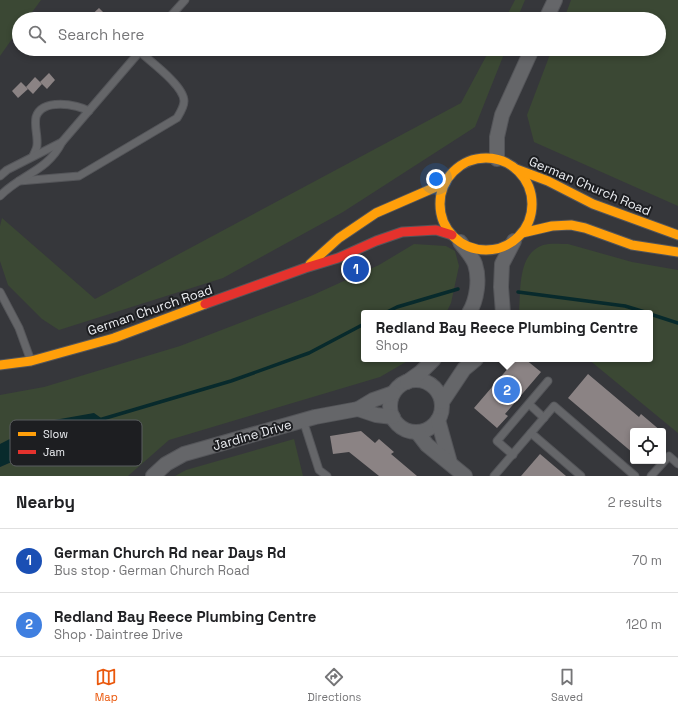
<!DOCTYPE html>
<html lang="en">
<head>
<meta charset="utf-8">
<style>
  body { margin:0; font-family:"Space Grotesk",sans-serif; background:#f6f6f6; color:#202124 }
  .controls { position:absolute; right:12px; bottom:12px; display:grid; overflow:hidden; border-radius:4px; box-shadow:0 2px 6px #0003 }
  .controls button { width:36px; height:36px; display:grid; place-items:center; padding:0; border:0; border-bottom:1px solid #e0e0e0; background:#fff; color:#202124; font:20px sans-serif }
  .you { position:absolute; left:436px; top:179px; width:14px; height:14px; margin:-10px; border:3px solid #fff; border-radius:50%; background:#1a73e8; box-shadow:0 0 0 6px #1a73e833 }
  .badge { display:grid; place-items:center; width:26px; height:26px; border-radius:50%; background:#ea580c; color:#fff; font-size:13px; font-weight:700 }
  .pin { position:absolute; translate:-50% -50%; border:2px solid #fff; box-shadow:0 1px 4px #0006 }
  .popup { position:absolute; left:361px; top:310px; width:292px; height:52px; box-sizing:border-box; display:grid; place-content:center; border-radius:4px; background:#fff; filter:drop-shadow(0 1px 3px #0005); font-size:13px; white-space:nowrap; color:#757577 }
  .popup b { font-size:15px; color:#202124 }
  .popup::after { content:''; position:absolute; left:50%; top:100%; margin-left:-8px; border:8px solid transparent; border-top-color:#fff }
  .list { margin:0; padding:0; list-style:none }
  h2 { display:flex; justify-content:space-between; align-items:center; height:52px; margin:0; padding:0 16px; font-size:17px }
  h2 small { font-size:13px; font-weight:400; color:#757577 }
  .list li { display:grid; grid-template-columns:26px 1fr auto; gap:12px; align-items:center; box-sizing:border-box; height:64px; padding:0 16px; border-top:1px solid #e0e0e0 }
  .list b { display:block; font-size:15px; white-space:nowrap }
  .list p { margin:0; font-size:13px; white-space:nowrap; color:#757577 }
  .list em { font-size:13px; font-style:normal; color:#757577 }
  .icon { flex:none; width:22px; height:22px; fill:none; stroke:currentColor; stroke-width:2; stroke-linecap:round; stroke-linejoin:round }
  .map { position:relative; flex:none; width:678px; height:476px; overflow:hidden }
  .search { position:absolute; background:#fff; box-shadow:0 2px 6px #0003; left:12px; right:12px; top:12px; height:44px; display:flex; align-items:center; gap:10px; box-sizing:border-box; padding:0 14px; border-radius:22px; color:#757577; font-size:15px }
  .sheet { height:180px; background:#fff }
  nav { display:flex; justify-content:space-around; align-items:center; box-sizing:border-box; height:56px; border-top:1px solid #e0e0e0; background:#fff; font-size:11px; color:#757577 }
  nav a { display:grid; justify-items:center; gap:2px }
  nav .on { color:#ea580c }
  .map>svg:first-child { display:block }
  .green { fill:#3b4834 }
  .water { fill:#082a2c }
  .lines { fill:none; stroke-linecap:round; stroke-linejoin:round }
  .stream { stroke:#082a2c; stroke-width:3.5 }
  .building { fill:#8b8384 }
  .lane-casing { stroke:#545559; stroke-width:9 }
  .street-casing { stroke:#545559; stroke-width:16 }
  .slow-casing { stroke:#545559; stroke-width:11 }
  .jam-casing { stroke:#545559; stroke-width:11 }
  .lane { stroke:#656669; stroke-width:7 }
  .street { stroke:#656669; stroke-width:14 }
  .slow { stroke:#ff9f0a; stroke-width:9 }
  .jam { stroke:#e5322d; stroke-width:9 }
  .labels { text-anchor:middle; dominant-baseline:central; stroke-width:4; stroke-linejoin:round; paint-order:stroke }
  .street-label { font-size:13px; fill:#edeff3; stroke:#1d1e21 }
  .key { fill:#1d1e21; stroke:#5b5d60; stroke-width:1 }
  .key-label { font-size:11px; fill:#edeff3 }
</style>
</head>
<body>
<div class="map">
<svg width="678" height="476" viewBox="0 0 678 476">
  <rect width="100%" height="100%" fill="#36373b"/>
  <g class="green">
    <path d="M0,0h41l-14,19h-8v10l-19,27z"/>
    <path d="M515,0h10l-8,19h-12z"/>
    <path d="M571,0h107v206l-144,-64 -7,-27 25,-66h107v-30h-95z"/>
    <path d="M490,49h16l-31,78 -132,85 -120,66 -164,52 -17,-11 -34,-34 -8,-24v-35l2,-8 93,81 366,-196z"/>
    <path d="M414,244l32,2 9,5 4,15 -8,37 -5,10h-82v46h47l-31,18 -211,63 -41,36h-128v-9l39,-17 17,-22 16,7 22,-22 -94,31v-49l44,-8 136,-41 133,-51 66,-30z"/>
    <path d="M568,244l64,18 46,8v163l-90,-74h62v-46h-131c2,-22 -2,-59 24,-68 7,-2 18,-1 25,-1z"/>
    <path d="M294,439l9,37h-128l11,-6z"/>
  </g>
  <path class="water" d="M94,413l10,7 -3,10 -11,7 -18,-2 -16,-7 -17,22 -39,17v-23l43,-22z"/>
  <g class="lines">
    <g class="stream">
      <path d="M518,292l107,14 23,7"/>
      <path d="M385,313l12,-6 61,-18"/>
      <path d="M650,314l28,9"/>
      <path d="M99,420l132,-39 78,-28 55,-29"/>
    </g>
  </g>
  <g class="building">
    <path d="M99,8l11,11h-23z"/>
    <path d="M49,73l6,7 -8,9 -7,-7z"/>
    <path d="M35,77l7,7 -9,10 -7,-7z"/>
    <path d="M21,82l7,7 -10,9 -6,-7z"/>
    <path d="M516,359h9l16,13 -36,42 3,2 -11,12 -23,-20z"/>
    <path d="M588,374l51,43 2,-3 20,17h-28v22l-65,-55z"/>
    <path d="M361,431l14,12 4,-4 15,13 -3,2 26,22h-38l-30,-24 -16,2 -3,-18z"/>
    <path d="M540,454l26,22h-45z"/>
  </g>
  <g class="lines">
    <defs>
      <g id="lane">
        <path d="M168,19l17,-19"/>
        <path d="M33,156c1,-3 4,-7 4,-11 1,-9 -3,-19 -1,-28 6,-19 41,-13 53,-6"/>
        <path d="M0,176l7,-6 55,-28"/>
        <path d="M19,181l60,-5 98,-58c3,-5 7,-11 7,-17 0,-15 -33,-39 -44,-49"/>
        <path d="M0,196c21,-22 47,-24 62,-54l80,-93"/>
        <path d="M0,292l19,36 12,33"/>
        <path d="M529,404l15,14"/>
        <path d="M303,420l16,50 8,6"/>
        <path d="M531,433l50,43"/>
        <path d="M513,455l-16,-14 51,-60"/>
        <path d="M494,476l60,-70 81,70"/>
        <path d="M651,476l18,-20 9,8"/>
      </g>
      <g id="street">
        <path d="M546,19l9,-19"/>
        <path d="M497,159v-22l5,-22 30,-66"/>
        <path d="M460,242c5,7 12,14 15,22 5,15 2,36 -6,49"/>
        <path d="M503,313l-2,-26 1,-23 12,-23"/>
        <circle cx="416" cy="406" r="26"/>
        <path d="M407,382l14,-10 13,-13"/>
        <path d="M442,402l22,-33 12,-10"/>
        <path d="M358,409l18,6 17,2"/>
        <path d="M438,420l12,43"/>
        <path d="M417,432l10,13 38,31"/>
        <path d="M153,476l13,-12 18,-10 131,-37 43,-8 15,-9 20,-7"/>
      </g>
      <g id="slow">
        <circle cx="486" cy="204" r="46"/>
        <path d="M516,169l32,12 45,23 85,31"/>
        <path d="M522,233l30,-7 19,-1 14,3 47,17 46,7"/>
        <path d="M310,264l29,-26 37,-25 69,-30"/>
        <path d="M0,365l31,-4 83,-23 91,-34"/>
      </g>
      <path id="jam" d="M205,304l100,-36 33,-10 38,-17 26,-9 34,-2 16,5"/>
    </defs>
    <use href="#lane" class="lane-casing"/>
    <use href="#street" class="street-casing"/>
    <use href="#slow" class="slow-casing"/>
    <use href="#jam" class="jam-casing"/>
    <use href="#lane" class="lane"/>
    <use href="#street" class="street"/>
    <use href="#slow" class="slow"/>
    <use href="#jam" class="jam"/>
  </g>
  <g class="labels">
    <g class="street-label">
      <text transform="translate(590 186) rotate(23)">German Church Road</text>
      <text transform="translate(150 310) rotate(-19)">German Church Road</text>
      <text transform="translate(252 435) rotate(-16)">Jardine Drive</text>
    </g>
  </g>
  <rect x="10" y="420" width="132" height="46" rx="6" class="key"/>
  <rect x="18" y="432" width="18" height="4" fill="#ff9f0a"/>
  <rect x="18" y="450" width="18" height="4" fill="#e5322d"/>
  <g class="key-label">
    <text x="43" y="438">Slow</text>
    <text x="43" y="456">Jam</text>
  </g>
</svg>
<div class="controls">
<button><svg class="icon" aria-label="locate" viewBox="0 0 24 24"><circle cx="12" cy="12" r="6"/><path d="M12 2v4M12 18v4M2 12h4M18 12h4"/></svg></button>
</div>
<div class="you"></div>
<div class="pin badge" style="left:356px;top:269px;background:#1a4fb4">1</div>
<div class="pin badge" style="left:507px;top:390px;background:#3f7fe0">2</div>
<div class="popup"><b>Redland Bay Reece Plumbing Centre</b>Shop</div>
<div class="search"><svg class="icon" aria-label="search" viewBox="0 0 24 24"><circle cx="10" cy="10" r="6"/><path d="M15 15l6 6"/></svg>Search here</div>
</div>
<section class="sheet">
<h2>Nearby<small>2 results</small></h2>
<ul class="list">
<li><span class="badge" style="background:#1a4fb4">1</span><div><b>German Church Rd near Days Rd</b><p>Bus stop · German Church Road</p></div><em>70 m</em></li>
<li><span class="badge" style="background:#3f7fe0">2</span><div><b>Redland Bay Reece Plumbing Centre</b><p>Shop · Daintree Drive</p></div><em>120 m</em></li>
</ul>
</section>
<nav>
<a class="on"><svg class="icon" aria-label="map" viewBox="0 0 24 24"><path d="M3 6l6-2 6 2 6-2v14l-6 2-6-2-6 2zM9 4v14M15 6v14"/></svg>Map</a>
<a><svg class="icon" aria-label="directions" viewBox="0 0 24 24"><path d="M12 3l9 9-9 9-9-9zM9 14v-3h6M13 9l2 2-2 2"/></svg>Directions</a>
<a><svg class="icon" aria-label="saved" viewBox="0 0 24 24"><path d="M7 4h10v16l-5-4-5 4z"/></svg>Saved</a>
</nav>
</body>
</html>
